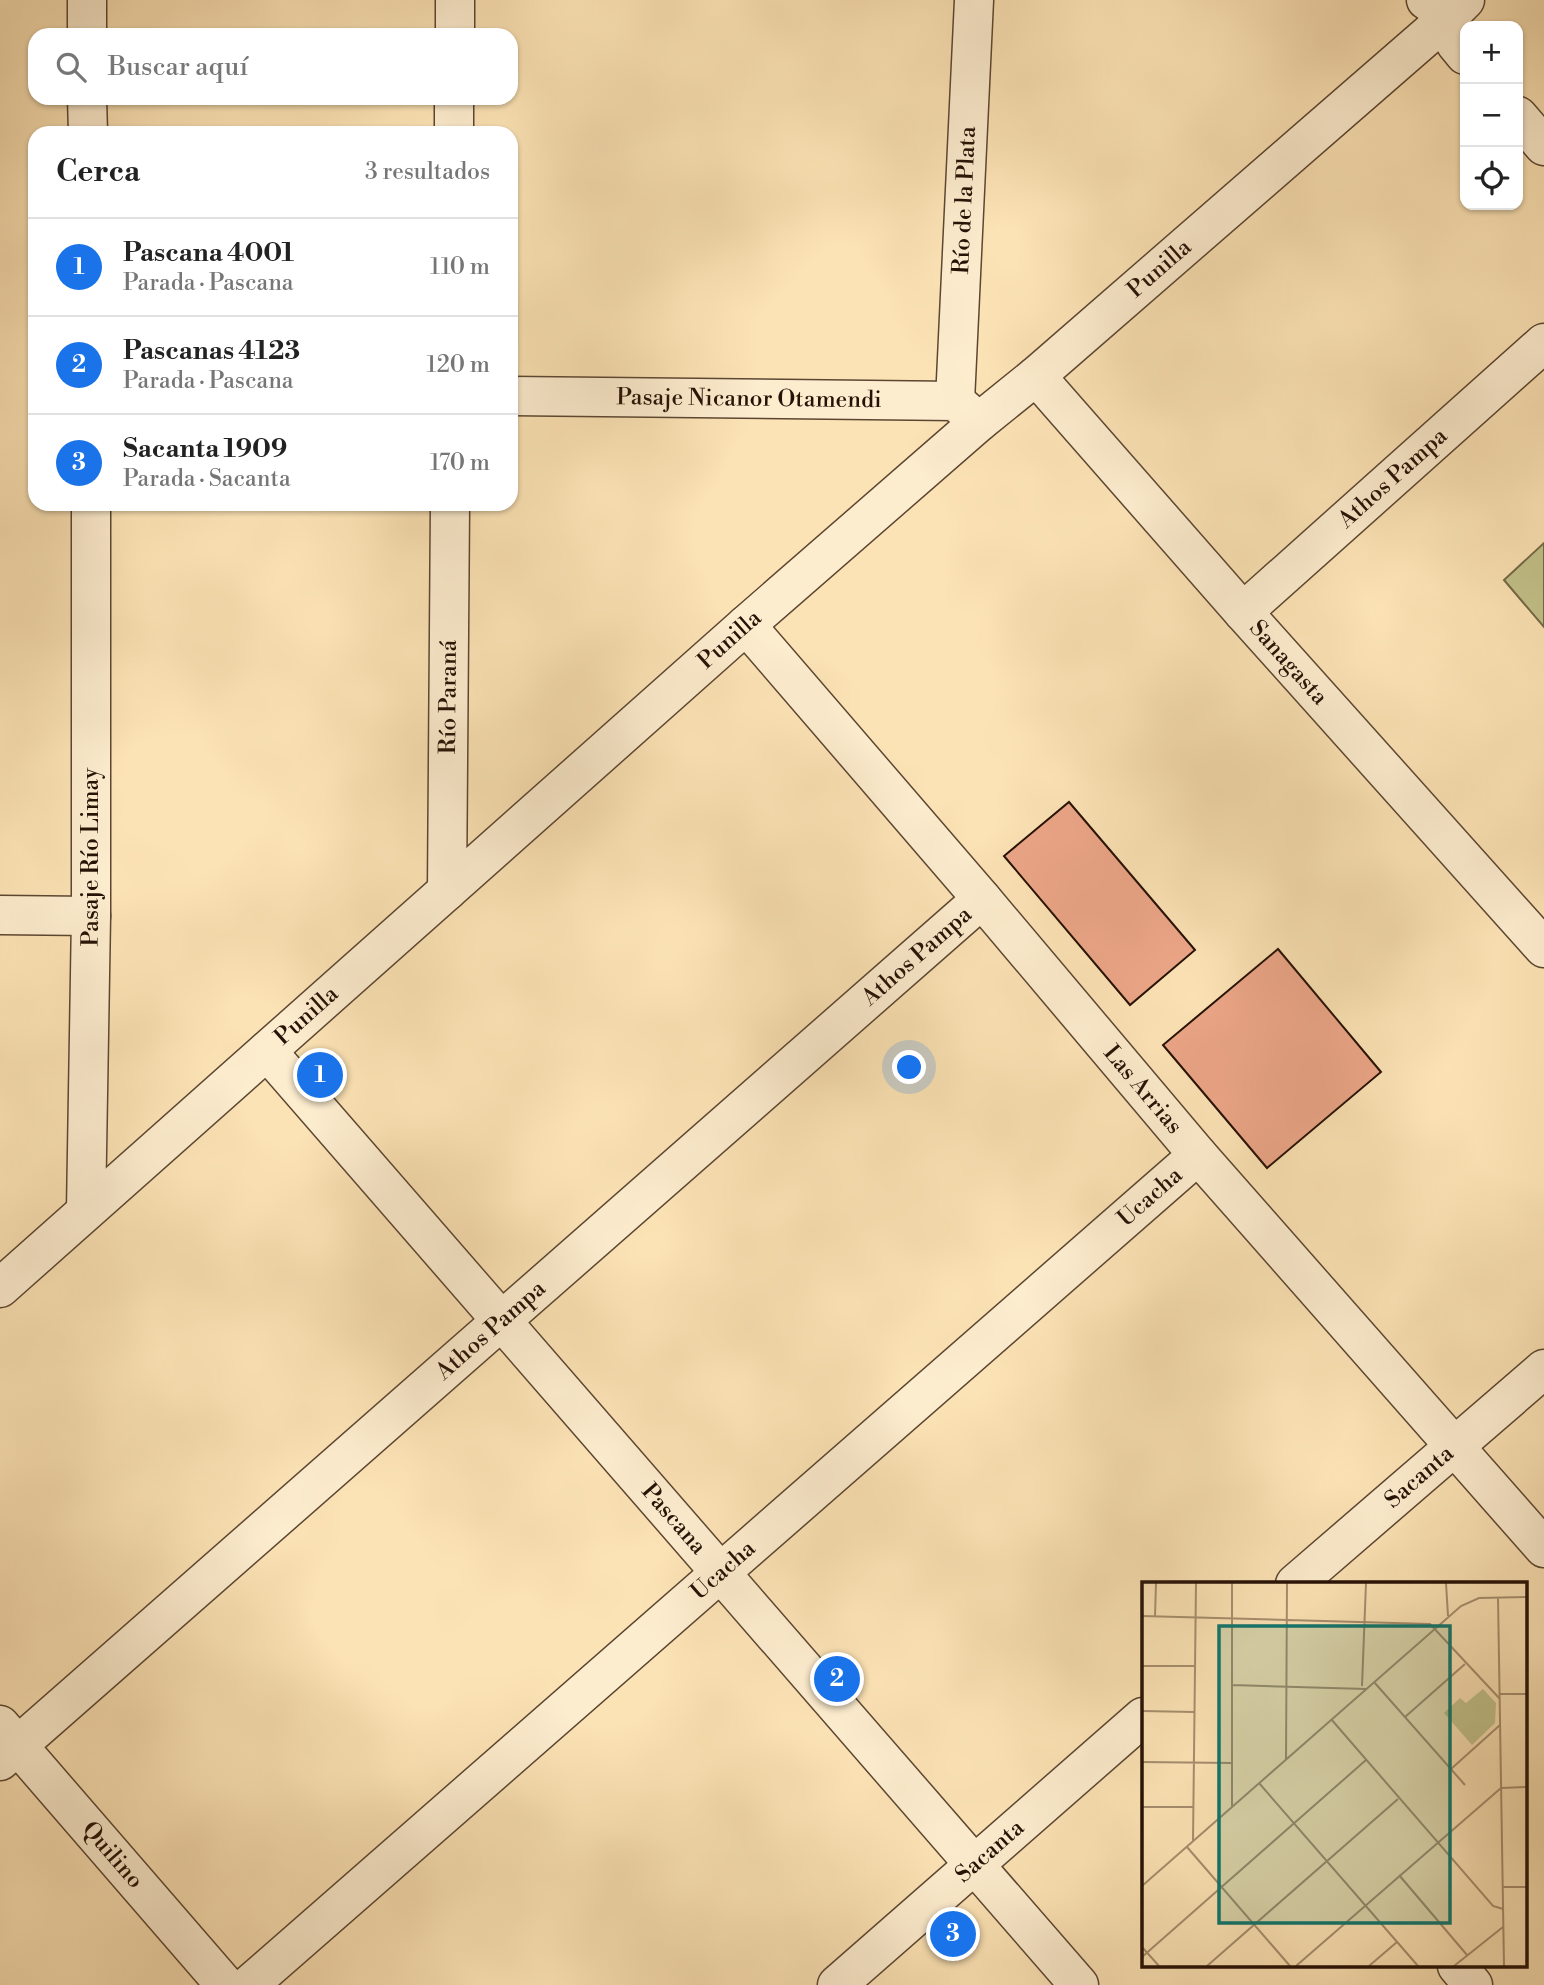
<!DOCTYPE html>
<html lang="es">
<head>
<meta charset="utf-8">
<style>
  body { margin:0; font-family:"Libre Bodoni",serif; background:#f6f6f6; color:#222 }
  .controls { position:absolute; right:21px; top:21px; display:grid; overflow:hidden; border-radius:14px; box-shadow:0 2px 5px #0004 }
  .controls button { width:63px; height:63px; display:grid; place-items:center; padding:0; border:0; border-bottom:2px solid #e0e0e0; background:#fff; color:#222; font:35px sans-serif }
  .you { position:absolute; left:910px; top:1068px; width:24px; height:24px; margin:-18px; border:5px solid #fff; border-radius:50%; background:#1a73e8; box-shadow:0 0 0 10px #1a73e833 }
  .badge { display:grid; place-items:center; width:46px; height:46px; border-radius:50%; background:#1a73e8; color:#fff; font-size:23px; font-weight:700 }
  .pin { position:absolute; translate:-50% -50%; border:4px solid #fff; box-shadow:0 2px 7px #0006 }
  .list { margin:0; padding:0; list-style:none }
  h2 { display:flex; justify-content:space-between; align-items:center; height:91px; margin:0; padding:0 28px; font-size:30px }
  h2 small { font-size:23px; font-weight:400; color:#767676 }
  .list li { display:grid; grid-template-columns:46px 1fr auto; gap:21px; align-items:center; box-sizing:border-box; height:98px; padding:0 28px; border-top:2px solid #e0e0e0 }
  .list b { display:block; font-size:26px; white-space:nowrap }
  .list p { margin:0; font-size:23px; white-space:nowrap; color:#767676 }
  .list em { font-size:23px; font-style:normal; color:#767676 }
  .icon { flex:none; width:38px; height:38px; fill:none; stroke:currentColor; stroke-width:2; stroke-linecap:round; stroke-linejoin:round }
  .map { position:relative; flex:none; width:1544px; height:1985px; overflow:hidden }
  .search { position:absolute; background:#fff; box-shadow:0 2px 5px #0004; left:28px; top:28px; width:490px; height:77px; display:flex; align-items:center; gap:18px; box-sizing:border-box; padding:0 24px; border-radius:21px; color:#767676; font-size:26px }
  .panel { position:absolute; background:#fff; box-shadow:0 2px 5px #0004; left:28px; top:126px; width:490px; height:385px; border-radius:21px }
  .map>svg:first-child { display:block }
  .green { fill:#c3c38b; stroke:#746a48; stroke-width:2 }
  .building { fill:#eca688; stroke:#261106; stroke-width:2 }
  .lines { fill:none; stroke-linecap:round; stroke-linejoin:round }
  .minor-casing { stroke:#5c4632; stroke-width:41 }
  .minor { stroke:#fdedcf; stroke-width:38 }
  .labels { text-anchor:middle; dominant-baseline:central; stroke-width:6; stroke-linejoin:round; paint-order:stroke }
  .street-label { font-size:23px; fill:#261106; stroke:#fdedcf }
  .inset-road { fill:none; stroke:#a68f6f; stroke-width:2 }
  .view { fill:#0f766e; fill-opacity:0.15; stroke:#0f766e; stroke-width:3.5 }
  .inset-edge { fill:none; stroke:#261106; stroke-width:3.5 }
</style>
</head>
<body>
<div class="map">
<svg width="1544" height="1985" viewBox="0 0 1544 1985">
  <rect width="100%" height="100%" fill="#fce3b5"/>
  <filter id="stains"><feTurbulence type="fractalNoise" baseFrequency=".00286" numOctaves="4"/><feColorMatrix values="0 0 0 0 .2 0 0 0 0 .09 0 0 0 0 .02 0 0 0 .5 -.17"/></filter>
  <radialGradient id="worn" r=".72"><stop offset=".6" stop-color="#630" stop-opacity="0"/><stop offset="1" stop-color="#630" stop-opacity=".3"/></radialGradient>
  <path class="green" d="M1544,543v84l-40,-47z"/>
  <g class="building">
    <path d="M1069,802l126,148 -65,55 -126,-149z"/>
    <path d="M1278,949l103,123 -114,96 -104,-123z"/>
  </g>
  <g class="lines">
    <defs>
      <g id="minor">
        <path d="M87,0v35"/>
        <path d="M1426,0l6,4 24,40 9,11"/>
        <path d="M455,35v-35"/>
        <path d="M87,98l1,35"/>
        <path d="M1518,116l26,30"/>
        <path d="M454,133v-35"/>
        <path id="s1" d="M1036,376l207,236 301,336"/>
        <path id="s2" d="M511,396l444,5 24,21"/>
        <path id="s3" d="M955,401l19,-401"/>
        <path id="s4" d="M1243,612l301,-269"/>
        <path id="s5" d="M746,625l236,274 216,256 346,393"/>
        <path id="s6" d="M447,891l3,-387"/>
        <path d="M0,915l91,1"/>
        <path id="s7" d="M267,1051l812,934"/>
        <path id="s8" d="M86,1211l5,-295v-412"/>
        <path id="s9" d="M0,1288l746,-663 233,-203 57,-46 407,-354 22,-22"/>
        <path id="s10" d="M1295,1584l249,-215"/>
        <path id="s11" d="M0,1725l225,260"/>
        <path id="s12" d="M0,1761l982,-862"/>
        <path d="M1457,1966l16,19"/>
        <path id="s13" d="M249,1985l949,-830"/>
        <path id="s14" d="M837,1985l306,-268"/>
      </g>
    </defs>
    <use href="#minor" class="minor-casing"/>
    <use href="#minor" class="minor"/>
  </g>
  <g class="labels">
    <g class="street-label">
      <text stroke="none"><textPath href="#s3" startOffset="201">Río de la Plata</textPath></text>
      <text stroke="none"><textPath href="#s9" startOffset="1544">Punilla</textPath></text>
      <text stroke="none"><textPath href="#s2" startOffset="238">Pasaje Nicanor Otamendi</textPath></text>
      <text stroke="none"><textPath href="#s4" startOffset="201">Athos Pampa</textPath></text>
      <text stroke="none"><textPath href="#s9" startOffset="976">Punilla</textPath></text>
      <text stroke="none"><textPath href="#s1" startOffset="382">Sanagasta</textPath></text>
      <text stroke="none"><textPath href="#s6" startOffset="194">Río Paraná</textPath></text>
      <text stroke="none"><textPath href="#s8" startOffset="354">Pasaje Río Limay</textPath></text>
      <text stroke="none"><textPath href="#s12" startOffset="1220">Athos Pampa</textPath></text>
      <text stroke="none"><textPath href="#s9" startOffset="410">Punilla</textPath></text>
      <text stroke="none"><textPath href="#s5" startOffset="611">Las Arrias</textPath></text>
      <text stroke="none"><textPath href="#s13" startOffset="1197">Ucacha</textPath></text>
      <text stroke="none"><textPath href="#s12" startOffset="653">Athos Pampa</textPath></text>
      <text stroke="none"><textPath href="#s10" startOffset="164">Sacanta</textPath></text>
      <text stroke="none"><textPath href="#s7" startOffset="620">Pascana</textPath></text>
      <text stroke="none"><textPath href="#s13" startOffset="630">Ucacha</textPath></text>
      <text stroke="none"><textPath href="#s14" startOffset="203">Sacanta</textPath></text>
      <text stroke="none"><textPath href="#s11" startOffset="172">Quilino</textPath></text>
    </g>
  </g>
  <g transform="translate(1142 1582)">
    <rect width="385" height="385" fill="#fce3b5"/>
    <path d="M341,107l13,14 -1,20 -23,22 -28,-32 16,-15 6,5z" fill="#c3c38b"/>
    <path class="inset-road" d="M304,1l2,33M356,15l6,369M0,34l288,8 70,75M13,34l1,-33M0,84h53M232,100l91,103M90,103l134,4M220,104l4,-103M358,112h27M0,129l52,1M263,135l60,-53M189,137l162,187 10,3M144,177l1,-176M0,180l90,1M309,187l49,-44M117,201l159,183M359,206l26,-1M0,225h52M90,225v-224M51,259l3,-258M45,265l103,119M257,293l68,80M0,304l319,-280 18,-8 48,-1M361,305h24M0,365l17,19M0,375l224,-197M65,384l191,-167M154,384l205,-178M227,384l28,-24M312,384l49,-39"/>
    <path class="view" d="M77,44h231v297h-231z"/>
    <rect width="385" height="385" class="inset-edge"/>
  </g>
  <rect width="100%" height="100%" filter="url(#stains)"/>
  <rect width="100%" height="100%" fill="url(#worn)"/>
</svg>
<div class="controls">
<button>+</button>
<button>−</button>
<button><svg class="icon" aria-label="locate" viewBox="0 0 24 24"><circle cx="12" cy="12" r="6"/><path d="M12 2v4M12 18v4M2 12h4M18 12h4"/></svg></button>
</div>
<div class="you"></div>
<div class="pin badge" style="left:320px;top:1075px">1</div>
<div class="pin badge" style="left:837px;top:1679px">2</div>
<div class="pin badge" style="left:953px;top:1934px">3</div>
<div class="search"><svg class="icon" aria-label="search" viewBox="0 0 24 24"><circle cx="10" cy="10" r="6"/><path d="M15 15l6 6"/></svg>Buscar aquí</div>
<section class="panel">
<h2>Cerca<small>3 resultados</small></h2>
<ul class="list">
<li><span class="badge">1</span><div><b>Pascana 4001</b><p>Parada · Pascana</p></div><em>110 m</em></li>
<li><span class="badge">2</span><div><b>Pascanas 4123</b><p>Parada · Pascana</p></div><em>120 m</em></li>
<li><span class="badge">3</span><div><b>Sacanta 1909</b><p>Parada · Sacanta</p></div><em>170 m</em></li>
</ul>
</section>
</div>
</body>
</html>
